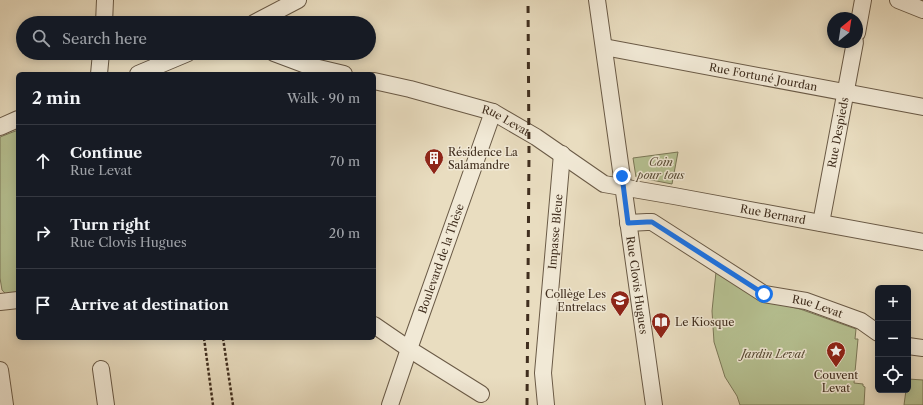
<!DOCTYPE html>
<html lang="en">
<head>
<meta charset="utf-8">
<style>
  body { margin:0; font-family:"Libre Caslon Text",serif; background:#20242c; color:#f1f3f6 }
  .controls { position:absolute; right:12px; bottom:12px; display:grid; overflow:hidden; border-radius:6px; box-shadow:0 2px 10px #0003 }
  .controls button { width:36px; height:36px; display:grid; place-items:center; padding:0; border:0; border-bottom:1px solid #363941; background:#171b24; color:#f1f3f6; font:20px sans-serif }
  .compass { position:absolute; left:827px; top:12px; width:36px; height:36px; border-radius:50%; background:#171b24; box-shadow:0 2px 10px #0003; rotate:30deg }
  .stop { position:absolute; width:12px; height:12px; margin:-9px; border:3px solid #1a73e8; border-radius:50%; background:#fff }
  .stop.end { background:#1a73e8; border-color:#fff; box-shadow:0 1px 4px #0008 }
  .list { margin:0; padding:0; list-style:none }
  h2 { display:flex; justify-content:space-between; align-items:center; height:52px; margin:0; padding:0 16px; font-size:17px }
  h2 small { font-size:13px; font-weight:400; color:#9ea1a6 }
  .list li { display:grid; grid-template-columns:26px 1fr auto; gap:12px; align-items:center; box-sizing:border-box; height:72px; padding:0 16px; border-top:1px solid #363941 }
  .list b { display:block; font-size:15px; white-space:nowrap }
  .list p { margin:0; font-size:13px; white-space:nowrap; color:#9ea1a6 }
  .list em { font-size:13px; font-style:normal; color:#9ea1a6 }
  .icon { flex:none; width:22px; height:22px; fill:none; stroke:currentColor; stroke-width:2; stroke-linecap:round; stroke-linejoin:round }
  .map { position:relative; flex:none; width:923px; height:405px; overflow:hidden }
  .search { position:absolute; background:#171b24; box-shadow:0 2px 10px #0003; left:16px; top:16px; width:360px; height:44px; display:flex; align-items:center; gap:10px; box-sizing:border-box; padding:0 14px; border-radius:22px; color:#9ea1a6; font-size:15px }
  .panel { position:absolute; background:#171b24; box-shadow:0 2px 10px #0003; left:16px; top:72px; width:360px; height:268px; border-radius:6px }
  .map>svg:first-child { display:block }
  .green { fill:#b6c192; stroke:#7b7858 }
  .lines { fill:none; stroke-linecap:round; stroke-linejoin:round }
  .minor-casing { stroke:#6a5a46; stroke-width:18 }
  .path { stroke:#402e1e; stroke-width:2.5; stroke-dasharray:3 2; stroke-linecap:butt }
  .minor { stroke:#f1e9d6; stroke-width:16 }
  .rail { stroke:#402e1e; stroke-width:3; stroke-dasharray:7 7; stroke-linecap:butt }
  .route { stroke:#1a73e8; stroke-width:5 }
  .labels { text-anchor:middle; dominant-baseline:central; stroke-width:3; stroke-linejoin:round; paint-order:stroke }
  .street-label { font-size:11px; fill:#402e1e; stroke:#f1e9d6 }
  .poi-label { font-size:11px; fill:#402e1e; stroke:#f1e9d6; text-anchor:start }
  .park-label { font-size:11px; font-style:italic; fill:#584b35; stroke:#f1e9d6 }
</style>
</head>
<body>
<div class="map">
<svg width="923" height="405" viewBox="0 0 923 405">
  <rect width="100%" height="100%" fill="#e9ddc0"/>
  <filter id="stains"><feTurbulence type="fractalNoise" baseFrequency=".005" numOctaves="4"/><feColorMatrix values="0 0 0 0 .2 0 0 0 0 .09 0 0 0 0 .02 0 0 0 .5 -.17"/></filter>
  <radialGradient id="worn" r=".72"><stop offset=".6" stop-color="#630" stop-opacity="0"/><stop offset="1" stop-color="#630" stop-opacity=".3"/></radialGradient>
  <g class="green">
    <path d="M18,130v177l-16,-17 -2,-12v-141z"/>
    <path d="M678,152l-6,32 -36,-7 -3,-19z"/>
    <path d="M716,272l50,29 34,8 56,20 -1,10h3l-4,44 9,1v2l2,1 -1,18h-124l-3,-9 -12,-19 -11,-35 -2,-31z"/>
    <path d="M908,379l15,1v25h-19l2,-15h2z"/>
  </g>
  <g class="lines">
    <defs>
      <g id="minor">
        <path id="s1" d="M597,0l57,405"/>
        <path d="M898,0l25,10"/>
        <path d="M104,23l1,-23"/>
        <path d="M254,23l44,-23"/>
        <path d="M857,33l6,-33"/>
        <path id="s2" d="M604,47l319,60"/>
        <path d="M274,53l32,12 38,9"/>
        <path d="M99,74l2,-21"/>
        <path d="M138,74l50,-21"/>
        <path id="s3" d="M374,81l36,8 83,23 43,25 68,47 70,12 249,46"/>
        <path d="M0,127l18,-8"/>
        <path id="s4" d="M628,223l19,-1h5l112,72 42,7 55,20 17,12"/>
        <path id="s5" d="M821,223l34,-181"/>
        <path d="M0,302l18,-2"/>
        <path d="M374,325l35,24 72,45"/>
        <path d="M908,346l15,2"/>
        <path d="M101,369l5,36"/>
        <path d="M0,370l5,35"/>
        <path id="s6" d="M390,405l19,-56 84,-237"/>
        <path id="s7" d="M546,405l-3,-32 19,-219"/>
      </g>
    </defs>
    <use href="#minor" class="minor-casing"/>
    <g class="path">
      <path d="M204,338l9,67"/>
      <path d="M223,338l10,67"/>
    </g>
    <use href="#minor" class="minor"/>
    <path class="rail" d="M527,405l2,-250 -1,-155"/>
  </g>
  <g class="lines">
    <path class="route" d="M622,176l6,47 19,-1h5l112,72"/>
  </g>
  <defs>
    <symbol id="building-pin" viewBox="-11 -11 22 30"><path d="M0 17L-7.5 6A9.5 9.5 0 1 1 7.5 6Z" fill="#8f2418" stroke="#f1e9d6"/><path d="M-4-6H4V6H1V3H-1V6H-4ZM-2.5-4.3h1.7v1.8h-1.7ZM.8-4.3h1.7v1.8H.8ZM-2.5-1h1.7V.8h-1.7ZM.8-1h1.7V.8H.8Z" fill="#fff"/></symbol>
    <symbol id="school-pin" viewBox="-11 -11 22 30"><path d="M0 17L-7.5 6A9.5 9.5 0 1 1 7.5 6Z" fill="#8f2418" stroke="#f1e9d6"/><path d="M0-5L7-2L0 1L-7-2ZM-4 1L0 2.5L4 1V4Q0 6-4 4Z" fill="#fff"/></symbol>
    <symbol id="library-pin" viewBox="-11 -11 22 30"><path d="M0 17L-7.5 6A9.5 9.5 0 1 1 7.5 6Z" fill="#8f2418" stroke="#f1e9d6"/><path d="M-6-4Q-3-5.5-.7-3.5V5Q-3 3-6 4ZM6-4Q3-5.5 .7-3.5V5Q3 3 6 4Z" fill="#fff"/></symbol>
    <symbol id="sight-pin" viewBox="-11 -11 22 30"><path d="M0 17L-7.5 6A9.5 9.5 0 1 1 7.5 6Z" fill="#8f2418" stroke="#f1e9d6"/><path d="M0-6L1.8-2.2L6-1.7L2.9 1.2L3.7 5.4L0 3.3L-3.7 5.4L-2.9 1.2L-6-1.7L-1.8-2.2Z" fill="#fff"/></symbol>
  </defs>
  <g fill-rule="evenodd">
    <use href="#building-pin" x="423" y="147" width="22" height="30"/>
    <use href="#school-pin" x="609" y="289" width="22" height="30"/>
    <use href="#library-pin" x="650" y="311" width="22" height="30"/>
    <use href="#sight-pin" x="825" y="340" width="22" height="30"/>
  </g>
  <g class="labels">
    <g class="street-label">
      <text stroke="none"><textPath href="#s2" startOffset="162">Rue Fortuné Jourdan</textPath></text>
      <text stroke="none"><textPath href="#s3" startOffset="138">Rue Levat</textPath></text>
      <text stroke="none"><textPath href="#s5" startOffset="92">Rue Despieds</textPath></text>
      <text stroke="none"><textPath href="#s3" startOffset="427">Rue Bernard</textPath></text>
      <text stroke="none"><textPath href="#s7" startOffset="174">Impasse Bleue</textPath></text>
      <text stroke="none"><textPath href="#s6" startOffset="155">Boulevard de la Thèse</textPath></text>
      <text stroke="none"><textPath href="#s1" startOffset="288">Rue Clovis Hugues</textPath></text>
      <text stroke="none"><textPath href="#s4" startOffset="212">Rue Levat</textPath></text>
    </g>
    <g class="poi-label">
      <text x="448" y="152">Résidence La<tspan x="448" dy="13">Salamandre</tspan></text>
      <text x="606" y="294" text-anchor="end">Collège Les<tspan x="606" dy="13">Entrelacs</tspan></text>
      <text x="675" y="322">Le Kiosque</text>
      <text x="836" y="375" text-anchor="middle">Couvent<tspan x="836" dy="13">Levat</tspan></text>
    </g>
    <g class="park-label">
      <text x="661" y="162">Coin<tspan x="661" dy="13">pour tous</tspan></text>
      <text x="773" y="354">Jardin Levat</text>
    </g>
  </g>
  <rect width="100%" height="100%" filter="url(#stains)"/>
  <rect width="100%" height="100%" fill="url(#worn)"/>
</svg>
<div class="controls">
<button>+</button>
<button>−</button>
<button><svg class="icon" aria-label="locate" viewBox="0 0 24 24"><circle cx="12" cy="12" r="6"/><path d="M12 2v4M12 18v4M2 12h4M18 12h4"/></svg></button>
</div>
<svg class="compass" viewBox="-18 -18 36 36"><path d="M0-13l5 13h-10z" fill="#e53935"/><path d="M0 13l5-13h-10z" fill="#9ea1a6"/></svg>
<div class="stop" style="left:764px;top:294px"></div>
<div class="stop end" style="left:622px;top:176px"></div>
<div class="search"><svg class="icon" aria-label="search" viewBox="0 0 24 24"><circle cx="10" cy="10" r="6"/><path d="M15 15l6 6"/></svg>Search here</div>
<section class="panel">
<h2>2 min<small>Walk · 90 m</small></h2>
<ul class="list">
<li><svg class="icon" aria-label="ahead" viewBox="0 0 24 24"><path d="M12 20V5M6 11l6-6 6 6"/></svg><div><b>Continue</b><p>Rue Levat</p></div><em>70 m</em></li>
<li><svg class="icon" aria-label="right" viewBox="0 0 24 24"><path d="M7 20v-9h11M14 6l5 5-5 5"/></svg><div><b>Turn right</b><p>Rue Clovis Hugues</p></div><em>20 m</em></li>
<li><svg class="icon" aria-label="arrive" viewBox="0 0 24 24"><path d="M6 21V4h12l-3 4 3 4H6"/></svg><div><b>Arrive at destination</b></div></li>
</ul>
</section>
</div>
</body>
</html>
